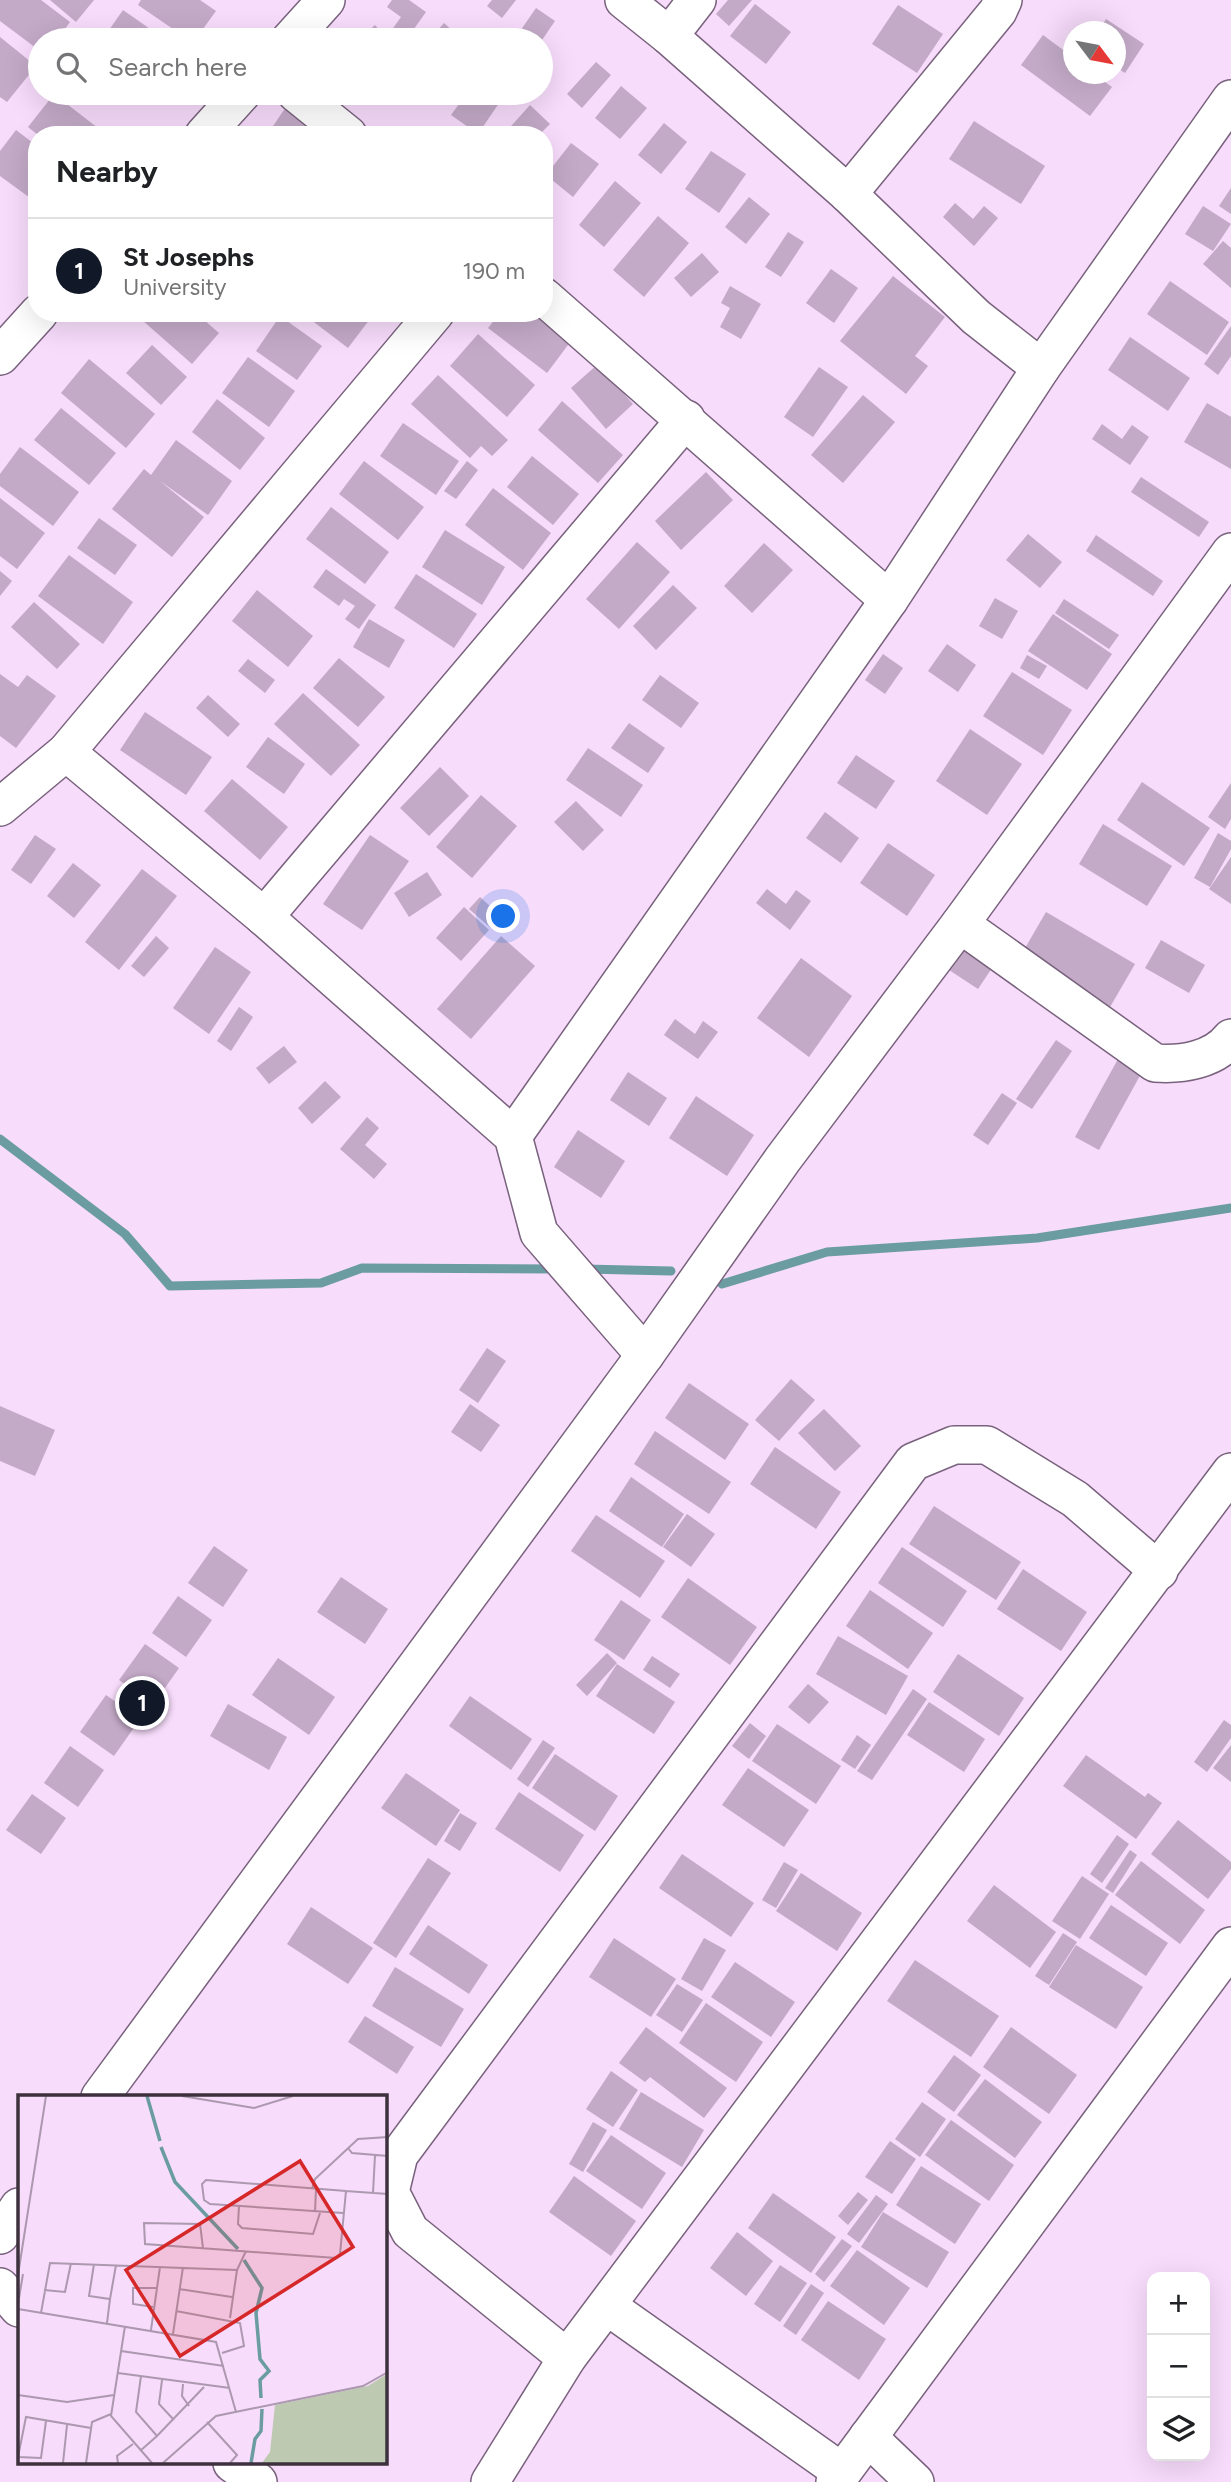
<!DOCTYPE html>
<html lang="en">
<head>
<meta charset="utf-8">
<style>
  body { margin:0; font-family:Figtree,sans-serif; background:#f2f2f2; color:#202124 }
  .controls { position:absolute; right:21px; bottom:21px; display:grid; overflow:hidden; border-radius:14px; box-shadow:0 7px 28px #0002 }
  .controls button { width:63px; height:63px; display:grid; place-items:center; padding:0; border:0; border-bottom:2px solid #e0e0e0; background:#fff; color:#202124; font:35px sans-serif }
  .compass { position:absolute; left:1063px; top:21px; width:63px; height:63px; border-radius:50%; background:#fff; box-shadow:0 7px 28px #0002; rotate:122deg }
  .you { position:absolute; left:504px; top:917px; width:24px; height:24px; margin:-18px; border:5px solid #fff; border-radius:50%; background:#1a73e8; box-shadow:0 0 0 10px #1a73e833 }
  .badge { display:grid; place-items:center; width:46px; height:46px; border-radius:50%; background:#111827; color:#fff; font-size:23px; font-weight:700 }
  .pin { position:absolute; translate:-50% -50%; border:4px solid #fff; box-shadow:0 2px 7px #0006 }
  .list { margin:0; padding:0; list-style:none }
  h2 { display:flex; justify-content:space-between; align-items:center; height:91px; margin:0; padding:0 28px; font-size:30px }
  h2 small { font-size:23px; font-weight:400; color:#757577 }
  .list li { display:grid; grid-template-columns:46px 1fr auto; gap:21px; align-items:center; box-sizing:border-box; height:105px; padding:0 28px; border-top:2px solid #e0e0e0 }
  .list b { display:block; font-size:26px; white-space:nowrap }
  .list p { margin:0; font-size:23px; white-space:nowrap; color:#757577 }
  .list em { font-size:23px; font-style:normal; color:#757577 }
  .icon { flex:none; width:38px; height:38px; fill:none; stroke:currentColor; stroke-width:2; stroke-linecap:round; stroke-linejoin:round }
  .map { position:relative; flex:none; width:1231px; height:2482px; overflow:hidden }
  .search { position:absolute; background:#fff; box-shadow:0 7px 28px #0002; left:28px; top:28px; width:525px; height:77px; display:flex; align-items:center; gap:18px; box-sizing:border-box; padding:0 24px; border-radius:38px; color:#757577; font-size:26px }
  .panel { position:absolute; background:#fff; box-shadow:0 7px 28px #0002; left:28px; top:126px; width:525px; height:196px; border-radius:28px }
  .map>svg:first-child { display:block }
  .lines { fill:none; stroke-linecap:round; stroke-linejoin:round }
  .stream { stroke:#6a9ca2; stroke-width:9 }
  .building { fill:#c3aac7 }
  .minor-casing { stroke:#79627d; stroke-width:40 }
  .minor { stroke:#fff; stroke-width:37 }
  .inset-river { fill:none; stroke:#6a9ca2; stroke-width:3.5 }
  .inset-road { fill:none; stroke:#ac98af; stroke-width:2 }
  .view { fill:#d62828; fill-opacity:0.15; stroke:#d62828; stroke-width:3.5 }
  .inset-edge { fill:none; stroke:#3c313d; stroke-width:3.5 }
</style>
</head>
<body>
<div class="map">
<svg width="1231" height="2482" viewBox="0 0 1231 2482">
  <rect width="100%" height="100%" fill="#f7dcfb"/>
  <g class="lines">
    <g class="stream">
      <path d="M0,1139l125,95 45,52 151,-3 41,-15 195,1"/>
      <path d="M585,1269l86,2"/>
      <path d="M722,1284l105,-32 210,-14 194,-30"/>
    </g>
  </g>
  <g class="building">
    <path d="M0,0h41l29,22 -13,18h-17v11l-40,-30z"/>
    <path d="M50,0h44l-18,22z"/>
    <path d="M141,0h59l16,11 -21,29h-6l-51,-35z"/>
    <path d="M392,0h17l17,12 -20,28h-48l17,-15 11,13 15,-21 -14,-10z"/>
    <path d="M492,0h24l-14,18 -15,-12z"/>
    <path d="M728,0h24l-23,26 -13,-12z"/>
    <path d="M755,4l36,28 -25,32 -36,-28z"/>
    <path d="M898,5l45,29 -26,39 -45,-29z"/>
    <path d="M536,8l19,13 -13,19h-28z"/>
    <path d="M123,10l30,21 -7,9h-44z"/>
    <path d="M1106,19l38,25 -19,29 -9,-6v-35h-18z"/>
    <path d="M444,23l19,17h-34z"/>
    <path d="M1043,35l31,23v16h20l18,13 -22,29 -69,-51z"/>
    <path d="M0,37l36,29 -29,36 -7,-5z"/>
    <path d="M596,62l15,13 -29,33 -15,-14z"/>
    <path d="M621,86l26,22 -27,31 -25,-21z"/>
    <path d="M467,93h39l-28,41 -27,-19z"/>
    <path d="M54,94l53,41h-69l-10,-8z"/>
    <path d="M290,101l34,22 -8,12h-49z"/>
    <path d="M530,105l20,19 -11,11h-36z"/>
    <path d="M974,121l71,45 -24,38 -72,-45z"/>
    <path d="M664,123l23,19 -26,32 -23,-19z"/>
    <path d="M16,130l21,16v57l-37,-27v-25z"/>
    <path d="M571,143l28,21 -26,33 -27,-22z"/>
    <path d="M711,151l35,23 -27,39 -34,-24z"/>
    <path d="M615,181l26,22 -37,44 -25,-22z"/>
    <path d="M1231,188v26l-12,-8z"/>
    <path d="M749,197l21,17 -24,30 -21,-17z"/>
    <path d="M955,203l18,16 11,-13 14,12 -24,28 -31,-29z"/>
    <path d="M1203,206l28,18 -18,27 -28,-17z"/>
    <path d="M658,216l31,27 -45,54 -31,-27z"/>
    <path d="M788,232l16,10 -23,35 -16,-10z"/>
    <path d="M1223,241l8,7v40l-28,-24z"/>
    <path d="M702,253l17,19 -28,25 -17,-19z"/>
    <path d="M831,269l27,19 -24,35 -28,-20z"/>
    <path d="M893,276l52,41 -30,39 13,10 -22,28 -66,-53z"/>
    <path d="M1170,281l59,41 -22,33 -60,-41z"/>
    <path d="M730,286l31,18 -20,35 -21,-12 10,-19 -9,-5z"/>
    <path d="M148,313h48l23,20 -27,31 -50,-44z"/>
    <path d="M302,313h69l2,2 -25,33z"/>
    <path d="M500,313h35l36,28 -24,32 -59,-45z"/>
    <path d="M280,316l42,30 -25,34 -41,-29z"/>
    <path d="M1231,326v30l-13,19 -14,-11z"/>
    <path d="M478,334l57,51 -28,32 -57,-51z"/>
    <path d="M1130,337l60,41 -22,33 -60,-41z"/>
    <path d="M152,345l35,32 -26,28 -35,-32z"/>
    <path d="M248,357l47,34 -26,36 -47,-34z"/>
    <path d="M89,359l66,55 -29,34 -65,-55z"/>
    <path d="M598,364l35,40 -27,25 -35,-41z"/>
    <path d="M819,367l29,20 -35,50 -29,-20z"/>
    <path d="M438,375l70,65 -16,16 -11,-10 -11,12 -59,-54z"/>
    <path d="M863,395l32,27 -52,61 -32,-28z"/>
    <path d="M217,399l48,39 -25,32 -48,-38z"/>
    <path d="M562,401l61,54 -25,28 -60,-53z"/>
    <path d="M1207,403l24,14v52l-47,-27z"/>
    <path d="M61,408l55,45 -27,32 -55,-45z"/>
    <path d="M403,423l56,38 -23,34 -56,-39z"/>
    <path d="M1102,424l20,15 10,-14 17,12 -19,28 -38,-26z"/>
    <path d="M176,440l56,41 -24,34 -48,-34 44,36 -32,40 -60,-48 32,-40 7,6z"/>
    <path d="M20,447l59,45 -26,34 -53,-40v-12z"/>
    <path d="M532,456l47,38 -26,31 -46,-38z"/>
    <path d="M364,461l60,46 -26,33 -59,-46z"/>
    <path d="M467,461l11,9 -22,29 -12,-8z"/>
    <path d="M706,472l27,28 -52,50 -26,-29z"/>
    <path d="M1141,477l68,45 -10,15 -68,-45z"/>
    <path d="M493,488l58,45 -28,37 -58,-45z"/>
    <path d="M0,498l45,35 -28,36 -17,-13z"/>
    <path d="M331,507l58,45 -24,32 -59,-45z"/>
    <path d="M99,518l38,27 -22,30 -38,-27z"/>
    <path d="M445,530l60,37 -23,38 -60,-38z"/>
    <path d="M1028,534l34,28 -22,26 -34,-28z"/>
    <path d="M1096,535l67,46 -10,15 -67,-45z"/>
    <path d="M637,542l33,30 -51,57 -33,-30z"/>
    <path d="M764,543l29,27 -41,43 -28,-27z"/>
    <path d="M69,555l64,47 -30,42 -65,-48z"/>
    <path d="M326,569l50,36 -17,24 -14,-10 10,-13 -11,-7 -5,7 -26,-19z"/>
    <path d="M0,571l12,10 -12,15z"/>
    <path d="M416,574l61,40 -23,34 -60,-40z"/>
    <path d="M673,585l24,23 -41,42 -23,-24z"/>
    <path d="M257,590l56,46 -25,31 -56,-46z"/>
    <path d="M995,598l23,13 -16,28 -23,-13z"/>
    <path d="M1064,599l55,36 -10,14 -54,-36z"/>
    <path d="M34,602l46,42 -23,25 -46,-42z"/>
    <path d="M1053,614l59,40 -25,36 -59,-39z"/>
    <path d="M369,619l36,21 -16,28 -36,-21z"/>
    <path d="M947,644l29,21 -18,27 -30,-21z"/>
    <path d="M883,654l20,14 -18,26 -20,-14z"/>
    <path d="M1027,655l20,11 -8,13 -19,-11z"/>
    <path d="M339,658l46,39 -27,30 -45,-39z"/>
    <path d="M248,659l27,21 -10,13 -27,-22z"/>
    <path d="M1012,672l60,38 -29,45 -60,-39z"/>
    <path d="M0,674l18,13 9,-12 29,21 -40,52 -16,-12z"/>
    <path d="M660,675l39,28 -18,25 -39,-28z"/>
    <path d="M303,693l57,52 -29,31 -57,-52z"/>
    <path d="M208,695l32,29 -12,13 -32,-29z"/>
    <path d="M145,712l67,45 -26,38 -66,-45z"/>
    <path d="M629,723l36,25 -17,25 -37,-25z"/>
    <path d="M970,729l52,35 -35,51 -51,-34z"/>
    <path d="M268,737l37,27 -21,30 -38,-27z"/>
    <path d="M588,748l55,37 -22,32 -55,-37z"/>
    <path d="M856,755l39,26 -19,28 -39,-26z"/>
    <path d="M440,767l29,29 -40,40 -29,-28z"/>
    <path d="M232,779l56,48 -28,33 -56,-49z"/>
    <path d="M1142,782l68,46 -26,38 -67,-46z"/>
    <path d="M1231,783v36l-6,10 -17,-12z"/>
    <path d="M481,795l36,31 -45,52 -36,-31z"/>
    <path d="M576,801l28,29 -21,21 -29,-29z"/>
    <path d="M825,812l34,26 -18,25 -35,-25z"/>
    <path d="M1103,824l69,42 -25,40 -68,-42z"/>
    <path d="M1218,833l13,8v8l-21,38 -16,-9z"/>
    <path d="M35,835l21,14 -25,35 -20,-14z"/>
    <path d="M370,835l39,26 -47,69 -39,-26z"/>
    <path d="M888,843l47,32 -28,41 -47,-33z"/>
    <path d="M1231,857v47l-22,-15z"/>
    <path d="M73,863l28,22 -27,33 -27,-22z"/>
    <path d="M142,869l35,27 -58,74 -34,-28z"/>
    <path d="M427,872l15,23 -33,22 -15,-24z"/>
    <path d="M767,889l19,15 10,-14 15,11 -21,29 -34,-27z"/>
    <path d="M480,897l23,21 -10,12 -24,-21z"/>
    <path d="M464,907l25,23 -28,31 -25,-23z"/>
    <path d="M1046,912l89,52 -29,50 -89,-52z"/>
    <path d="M156,936l13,12 -25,29 -13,-11z"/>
    <path d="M501,936l34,30 -64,73 -34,-30z"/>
    <path d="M1161,940l44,25 -16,28 -44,-25z"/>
    <path d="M963,944l31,21 -16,24 -32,-21z"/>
    <path d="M215,947l36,25 -42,62 -36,-26z"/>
    <path d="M801,958l51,38 -43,61 -52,-39z"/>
    <path d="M239,1007l14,10 -22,34 -14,-10z"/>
    <path d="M675,1019l20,15 8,-13 15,11 -20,27 -34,-24z"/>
    <path d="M1056,1040l16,11 -40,58 -16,-10z"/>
    <path d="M284,1046l13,16 -28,22 -13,-16z"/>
    <path d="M1118,1059l24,13 -43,78 -24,-13z"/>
    <path d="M628,1072l39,26 -18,28 -39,-26z"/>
    <path d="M325,1081l16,16 -29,27 -14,-16z"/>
    <path d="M1002,1093l15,10 -29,42 -15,-10z"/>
    <path d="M696,1096l58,39 -27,41 -58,-38z"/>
    <path d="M367,1117l12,11 -14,17 22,19 -13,15 -34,-30z"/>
    <path d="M578,1130l47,31 -24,37 -47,-31z"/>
    <path d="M487,1348l19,13 -28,42 -19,-13z"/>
    <path d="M791,1379l24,21 -36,41 -24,-21z"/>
    <path d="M689,1383l60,41 -24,36 -60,-42z"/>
    <path d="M470,1404l30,21 -19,27 -30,-20z"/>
    <path d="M0,1406l55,24 -20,46 -35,-15z"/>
    <path d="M824,1409l37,37 -26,25 -37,-38z"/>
    <path d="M655,1431l76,51 -22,32 -75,-50z"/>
    <path d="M775,1447l66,45 -25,37 -66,-45z"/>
    <path d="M631,1477l53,37 -22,33 -53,-36z"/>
    <path d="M934,1506l87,56 -25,38 -87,-56z"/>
    <path d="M687,1514l28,20 -24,33 -28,-20z"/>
    <path d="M596,1515l69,46 -25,37 -69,-47z"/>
    <path d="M214,1546l34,24 -25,37 -35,-24z"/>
    <path d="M902,1547l65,44 -24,36 -65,-44z"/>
    <path d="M1023,1569l64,43 -26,39 -64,-42z"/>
    <path d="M341,1577l47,32 -23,35 -48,-32z"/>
    <path d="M688,1578l69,49 -27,38 -69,-48z"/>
    <path d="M870,1590l63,43 -25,36 -62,-43z"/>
    <path d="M178,1596l34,24 -26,37 -34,-24z"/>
    <path d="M621,1600l30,20 -27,40 -30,-20z"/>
    <path d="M838,1636l70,40 -22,39 -70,-41z"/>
    <path d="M145,1644l34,24 -26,37 -34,-25z"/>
    <path d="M607,1653l10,10 -30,33 -11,-11z"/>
    <path d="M958,1654l66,44 -25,38 -66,-44z"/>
    <path d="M652,1656l28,18 -10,14 -27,-18z"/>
    <path d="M278,1658l57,39 -26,38 -57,-40z"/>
    <path d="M617,1664l58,38 -21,32 -58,-38z"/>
    <path d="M808,1684l21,18 -20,22 -21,-17z"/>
    <path d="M913,1689l14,10 -55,81 -15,-9z"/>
    <path d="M106,1695l34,24 -26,37 -34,-24z"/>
    <path d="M470,1696l62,43 -21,31 -62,-44z"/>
    <path d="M929,1702l56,37 -21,33 -57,-37z"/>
    <path d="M228,1704l59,33 -18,33 -59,-34z"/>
    <path d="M1224,1720l7,5v13l-24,34 -13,-10z"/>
    <path d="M750,1723l16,13 -17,23 -17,-13z"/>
    <path d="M777,1724l64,42 -25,38 -64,-43z"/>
    <path d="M857,1735l14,10 -16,24 -14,-9z"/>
    <path d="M543,1740l12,8 -27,39 -11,-8z"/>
    <path d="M1231,1745v37l-18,-14z"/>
    <path d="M70,1746l34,24 -26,37 -34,-24z"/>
    <path d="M555,1754l63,42 -23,35 -63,-43z"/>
    <path d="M1086,1755l59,42 3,-4 14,10 -26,36 -73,-53z"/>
    <path d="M748,1768l61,42 -25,37 -62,-42z"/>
    <path d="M406,1773l54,37 -24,36 -55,-38z"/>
    <path d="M519,1792l65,43 -24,37 -65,-43z"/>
    <path d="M32,1794l34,24 -25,36 -35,-24z"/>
    <path d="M460,1813l17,10 -17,28 -16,-10z"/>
    <path d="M1178,1820l53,42v7l-23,30 -57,-45z"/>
    <path d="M1117,1835l12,9 -27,39 -12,-9z"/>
    <path d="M1130,1850l7,5 -24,38 -8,-5z"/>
    <path d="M682,1854l72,49 -23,34 -72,-49z"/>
    <path d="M428,1858l23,15 -55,85 -23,-15z"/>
    <path d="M1141,1861l64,49 -25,34 -65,-49z"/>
    <path d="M784,1862l14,8 -22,38 -14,-8z"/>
    <path d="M801,1873l61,40 -25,38 -61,-40z"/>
    <path d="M1082,1876l27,18 -29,45 -28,-18z"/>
    <path d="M994,1885l62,47 -26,36 -63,-47z"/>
    <path d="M1111,1905l57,38 -22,33 -57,-38z"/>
    <path d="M311,1907l62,41 -25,36 -61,-40z"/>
    <path d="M428,1925l60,40 -19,29 -60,-40z"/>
    <path d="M1063,1933l14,9 -28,43 -14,-9z"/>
    <path d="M614,1938l62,41 -25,38 -62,-40z"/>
    <path d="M704,1938l22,12 -24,41 -21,-12z"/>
    <path d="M1076,1945l67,42 -27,42 -67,-42z"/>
    <path d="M915,1960l84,56 -28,41 -84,-56z"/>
    <path d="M735,1962l60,40 -24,35 -60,-40z"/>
    <path d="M395,1967l69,42 -23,38 -69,-41z"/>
    <path d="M677,1984l26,16 -21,32 -26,-17z"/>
    <path d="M706,2003l57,39 -27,40 -57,-39z"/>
    <path d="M365,2016l49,31 -17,27 -49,-32z"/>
    <path d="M646,2027l81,61 -23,30 -54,-41 -5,5 -26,-19z"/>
    <path d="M1011,2027l66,48 -28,39 -66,-47z"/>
    <path d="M954,2055l27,20 -27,37 -27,-20z"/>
    <path d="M611,2071l27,19 -25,37 -27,-18z"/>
    <path d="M985,2079l57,43 -27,36 -58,-43z"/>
    <path d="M641,2092l63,38 -22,37 -63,-38z"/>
    <path d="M922,2102l24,17 -26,38 -25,-18z"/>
    <path d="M951,2120l63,45 -25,36 -64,-46z"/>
    <path d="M593,2122l14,8 -24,42 -14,-8z"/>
    <path d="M611,2135l55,38 -24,36 -56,-38z"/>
    <path d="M890,2141l26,18 -24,35 -27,-17z"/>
    <path d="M921,2166l60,38 -26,40 -59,-39z"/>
    <path d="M574,2176l62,45 -25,35 -62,-44z"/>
    <path d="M858,2192l10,8 -20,25 -10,-9z"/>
    <path d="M773,2193l63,44 -25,36 -63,-45z"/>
    <path d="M876,2195l12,9 -29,39 -12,-9z"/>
    <path d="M883,2212l66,40 -22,36 -66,-41z"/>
    <path d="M737,2232l36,29 -27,35 -36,-28z"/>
    <path d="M842,2239l10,7 -28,36 -9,-8z"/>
    <path d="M857,2250l53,38 -26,37 -54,-39z"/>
    <path d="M780,2265l27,18 -27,39 -26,-18z"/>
    <path d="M811,2284l13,9 -28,42 -13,-9z"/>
    <path d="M828,2301l58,38 -27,41 -58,-40z"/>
  </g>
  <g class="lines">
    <defs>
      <g id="minor">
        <path d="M624,0l45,36 179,158 128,123 65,51"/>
        <path d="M669,36l28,-36"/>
        <path d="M290,40l36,-40"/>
        <path d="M296,93l52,42"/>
        <path d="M204,135l38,-42"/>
        <path d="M848,194l150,-183 5,-11"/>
        <path d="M544,297l345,303"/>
        <path d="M0,356l39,-43"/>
        <path d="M66,752l198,165 249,219 26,97 106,122"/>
        <path d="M0,807l66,-55 369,-439"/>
        <path d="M264,917l422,-498"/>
        <path d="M960,924l195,139c27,2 59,-3 76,-25"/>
        <path d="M513,1136l376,-536 152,-232 190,-269"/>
        <path d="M100,2097l545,-742 138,-196 177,-235 271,-372"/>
        <path d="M0,2235l19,-28"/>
        <path d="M0,2287l19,21"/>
        <path d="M607,2306l235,166"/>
        <path d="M567,2358l-157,-127 -20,-39 9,-37 514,-693 41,-17h33l88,54 84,72"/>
        <path d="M868,2437l47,45"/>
        <path d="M232,2463l26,19"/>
        <path d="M490,2482l77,-124 664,-886"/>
        <path d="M835,2482l396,-536"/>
      </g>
    </defs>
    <use href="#minor" class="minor-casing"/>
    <use href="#minor" class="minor"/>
  </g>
  <g transform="translate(18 2095)">
    <rect width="369" height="369" fill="#f7dcfb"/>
    <path d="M369,279v89h-125l8,-11 5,-47 93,-19z" fill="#bdc9b0"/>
    <path class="inset-river" d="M129,1l13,45M143,52l14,35 63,67M226,165l18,28 -6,25 4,46 9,12 -9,9 1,18M233,368l4,-24 6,-8 1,-22"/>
    <path class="inset-road" d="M164,1l72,12 39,-12M330,53l4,5 36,3M294,94l3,-10 43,-40 30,-2M355,98l2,-38M221,111l-1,18 4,4 71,6 7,-21M297,117l1,-23M325,118l-133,-9 -6,-4 -2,-16 4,-4 140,11M185,153l-3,-24 -56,-1 1,21 82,6 109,8 4,-4 6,-63 42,3M76,169l-5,32 21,3 6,-34M0,180l28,-179M161,194l53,8M26,195l21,2 6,-29M0,209l5,-30M135,212l-20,-3v-16h23M0,214l198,33 20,70M158,216l64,12 4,23 -22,7M23,218l9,-50 187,7M212,223l7,-48 9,-19M89,228l3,-24M107,231l-14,90 41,47M133,235l9,-63M155,239l10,-67M103,256l103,15M100,278l112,15M123,281l-5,36 21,24 47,-49M144,285l-3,24 15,16M165,289l-1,12 7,10M0,300l49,7 47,-7M189,327l30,33 -7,8M122,356l17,-15M0,362l8,-40 65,11M0,362l23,1 5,-37M45,368l4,-38M68,368l6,-41 19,-8M100,368l-1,-7 16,-12M145,368l53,-47 147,-30 25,-14"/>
    <path class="view" d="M282,66l53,86 -173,109 -54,-86z"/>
    <rect width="369" height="369" class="inset-edge"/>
  </g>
</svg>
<div class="controls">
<button>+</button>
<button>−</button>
<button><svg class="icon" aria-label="layers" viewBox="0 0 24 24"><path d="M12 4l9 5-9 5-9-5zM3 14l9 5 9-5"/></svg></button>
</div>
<svg class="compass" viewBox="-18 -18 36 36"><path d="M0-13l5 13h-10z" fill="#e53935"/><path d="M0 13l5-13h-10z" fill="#757577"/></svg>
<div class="you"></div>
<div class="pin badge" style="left:142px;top:1703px">1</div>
<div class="search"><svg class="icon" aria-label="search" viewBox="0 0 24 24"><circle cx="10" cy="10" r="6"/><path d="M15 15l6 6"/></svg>Search here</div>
<section class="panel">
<h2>Nearby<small></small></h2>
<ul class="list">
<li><span class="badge">1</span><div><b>St Josephs</b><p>University</p></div><em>190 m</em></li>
</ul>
</section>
</div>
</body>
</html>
